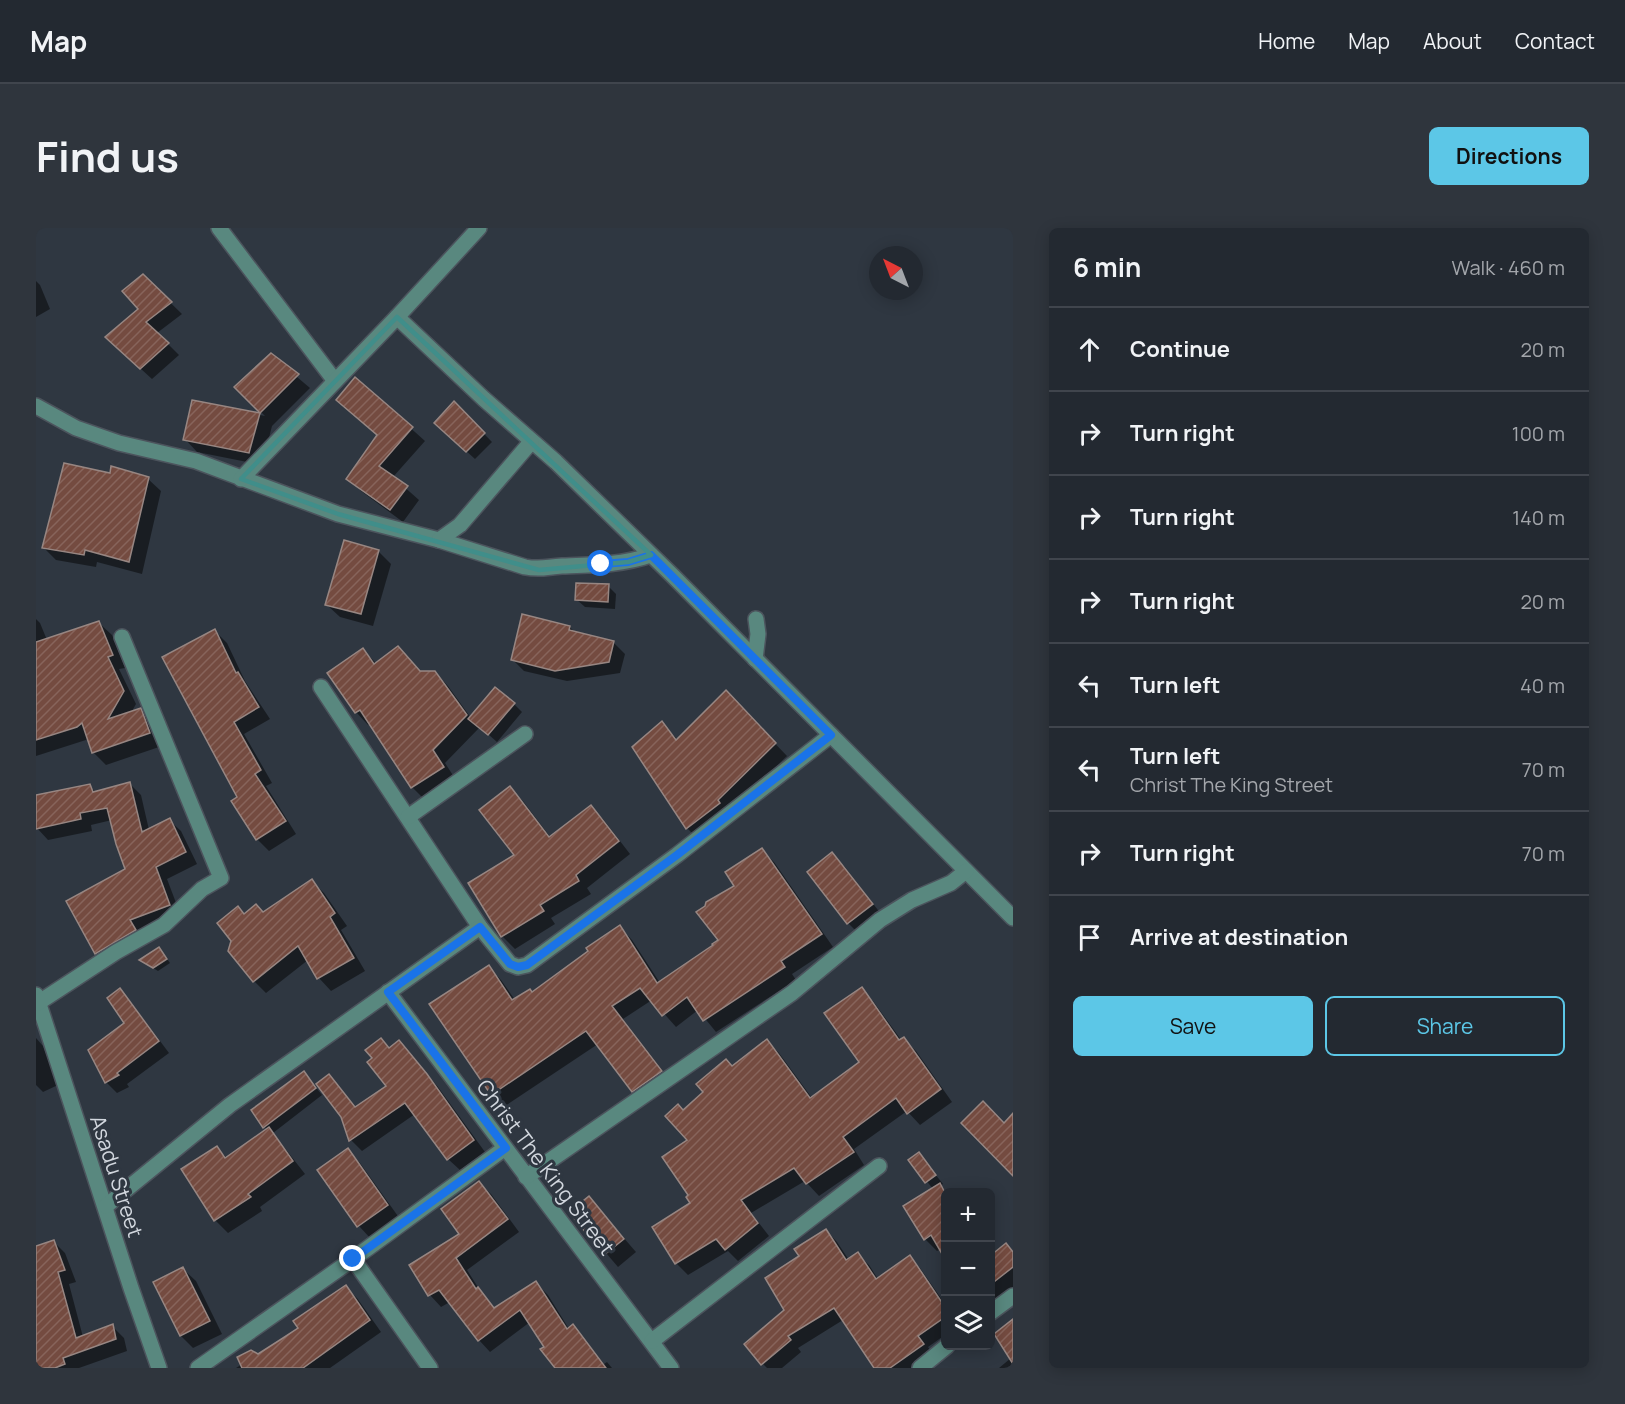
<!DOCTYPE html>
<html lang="en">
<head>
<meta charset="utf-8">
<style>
  body { margin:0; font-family:Manrope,sans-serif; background:#2f353d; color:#f1f3f6 }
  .controls { position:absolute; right:18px; bottom:18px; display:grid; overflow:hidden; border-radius:9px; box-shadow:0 3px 15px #0003 }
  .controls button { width:54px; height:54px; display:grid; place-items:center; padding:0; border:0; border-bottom:2px solid #40454d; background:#232931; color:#f1f3f6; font:30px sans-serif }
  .compass { position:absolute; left:833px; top:18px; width:54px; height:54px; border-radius:50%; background:#232931; box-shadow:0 3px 15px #0003; rotate:318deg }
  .stop { position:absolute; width:18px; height:18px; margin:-14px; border:4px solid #1a73e8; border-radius:50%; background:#fff }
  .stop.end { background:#1a73e8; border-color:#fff; box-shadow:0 2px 6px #0008 }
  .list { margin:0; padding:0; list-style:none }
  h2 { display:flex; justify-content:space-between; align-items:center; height:78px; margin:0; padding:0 24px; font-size:26px }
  h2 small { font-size:20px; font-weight:400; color:#a3a6ab }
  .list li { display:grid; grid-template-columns:39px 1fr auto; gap:18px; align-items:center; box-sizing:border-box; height:84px; padding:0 24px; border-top:2px solid #40454d }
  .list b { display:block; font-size:22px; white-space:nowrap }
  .list p { margin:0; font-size:20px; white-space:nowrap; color:#a3a6ab }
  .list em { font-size:20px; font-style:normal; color:#a3a6ab }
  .actions { display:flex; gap:12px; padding:18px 24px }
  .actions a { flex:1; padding:14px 0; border:2px solid #5cc7e7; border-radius:9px; text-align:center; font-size:21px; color:#5cc7e7 }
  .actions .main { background:#5cc7e7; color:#111 }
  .icon { flex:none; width:33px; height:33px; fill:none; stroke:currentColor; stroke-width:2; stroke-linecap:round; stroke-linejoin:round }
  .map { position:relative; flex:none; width:977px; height:1140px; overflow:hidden; border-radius:9px }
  header { display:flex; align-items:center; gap:36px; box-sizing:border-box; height:84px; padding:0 30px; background:#232931; border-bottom:2px solid #40454d }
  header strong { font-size:28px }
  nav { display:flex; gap:33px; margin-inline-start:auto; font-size:21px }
  .intro { display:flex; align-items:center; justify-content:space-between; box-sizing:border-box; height:144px; padding:0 36px }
  h1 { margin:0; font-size:42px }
  .button { padding:15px 27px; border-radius:9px; background:#5cc7e7; color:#111; font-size:21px; font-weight:700 }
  main { display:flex; gap:36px; padding:0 36px }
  aside { flex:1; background:#232931; border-radius:9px; box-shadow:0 3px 15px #0003 }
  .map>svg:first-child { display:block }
  .shadow { fill:#0007 }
  .building { fill:url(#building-hatch); stroke:#978682; stroke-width:1.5 }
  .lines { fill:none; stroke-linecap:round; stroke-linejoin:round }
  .minor-casing { stroke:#4c545d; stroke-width:18 }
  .minor { stroke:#59887f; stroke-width:15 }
  .route { stroke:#1a73e8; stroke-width:8 }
  .marked { fill:none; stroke:#408e8a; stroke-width:4.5; stroke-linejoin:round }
  .labels { text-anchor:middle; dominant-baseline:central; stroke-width:6; stroke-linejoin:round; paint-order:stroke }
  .street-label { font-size:21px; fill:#d2d7de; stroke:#2f3741 }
</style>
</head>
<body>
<header>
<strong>Map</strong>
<nav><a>Home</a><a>Map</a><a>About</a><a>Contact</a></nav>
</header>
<div class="intro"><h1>Find us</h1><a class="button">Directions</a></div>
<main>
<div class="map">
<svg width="977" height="1140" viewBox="0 0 977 1140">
  <defs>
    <pattern id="building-hatch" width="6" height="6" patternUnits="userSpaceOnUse" patternTransform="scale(1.5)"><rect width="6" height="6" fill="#744b40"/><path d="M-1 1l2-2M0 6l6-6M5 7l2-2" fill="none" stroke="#87645b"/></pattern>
  </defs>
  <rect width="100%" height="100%" fill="#2f3741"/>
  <g class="shadow">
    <path d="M107,48l39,38 -25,19 22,22 -27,24 -34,-31 23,-39z"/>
    <path d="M0,53l4,4 10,24 -14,8z"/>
    <path d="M235,127l39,33 -38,38 -10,39 -65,-13 -12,-13 9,-38 71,15 -29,-29z"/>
    <path d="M320,151l69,62 -32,36 26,23 -16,22 -42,-31 -13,-13 30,-42 -28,-24z"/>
    <path d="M418,175l38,39 -17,17 -31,-28z"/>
    <path d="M75,247l37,4 13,12 -19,83 -45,-12 -1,5 -40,-7 -12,-12z"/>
    <path d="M342,323l13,13 -18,62 -33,-9 -13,-12z"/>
    <path d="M572,358l8,8 -1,15 -30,-2 -9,-8z"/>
    <path d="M0,391l4,4 7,17 52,-17 13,12 13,33 -6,1 17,35 -5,9 9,-3 13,12 9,24 -56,19 -13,-13 -4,-13 -53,17z"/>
    <path d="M534,399l5,6 38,9 12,12 -5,19 -53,8 -43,-10 -12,-12z"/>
    <path d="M179,403l12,12 18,38 25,38 -26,15 28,49 -6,3 30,48 -27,17 -12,-12 -24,-38 6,-4z"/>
    <path d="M327,422l14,14 44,8h14l13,14 23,32 43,-14 8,8 -25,30 -17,-15 -35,36 11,17 -31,20 -13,-13 -42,-63 -2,1 -12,-13z"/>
    <path d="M702,477l49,51 -88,84 -12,-12 -25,-105 16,17z"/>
    <path d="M93,555l12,12 8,35 20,-10 12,11 16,33 -30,15 14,37 -73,49 -11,-12 30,-84 -15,-49 -21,5 1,6 -44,9 -11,-12 -1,-32 53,-10 8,7z"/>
    <path d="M474,560l13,13 28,37 40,-31 12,12 27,35 -43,34 4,6 -40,24 4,6 -40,25 -13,-13 -32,-53 46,-27z"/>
    <path d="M726,622l12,12 59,85 -41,27 4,6 -80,52 -18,-22 -22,17 -24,-27 -29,19 50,65 -27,19 -12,-12 -36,-47 -93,62 -12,-12 -4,-127 12,13 14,20 18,-7 87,-66 12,13 28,43 60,-43 16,-54z"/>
    <path d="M796,626l13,13 39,51 -23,18 -13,-13 -39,-51z"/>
    <path d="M276,653l12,12 23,33 -6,4 24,41 -34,20 -12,-13 -11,-18 -42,33 -12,-12 -16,-73 7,7 18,-2z"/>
    <path d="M126,724l8,11 -12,8 -13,-8z"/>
    <path d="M825,761l12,12 29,40 2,-2 12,12 36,51 -32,23 -13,-14 -53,38 10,16 -45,31 -14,-15 -54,32 18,23 -31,25 -10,-10 -40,24 -12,-12 16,-59 -2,-9 -1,-55 -6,-29 49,-43 35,-27 12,12 33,45 49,-36z"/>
    <path d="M83,762l11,11 39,52 -42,31 2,3 -12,6 -11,-11 20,-59z"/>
    <path d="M0,810l7,8 15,39 -15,7 -7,-7z"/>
    <path d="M354,821l20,5 28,33 47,65 -25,18 -12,-11 -33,-45 -53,37 -11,-11 -22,-64 28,32 31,-22z"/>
    <path d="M274,852l12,15 -49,38 32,41 -45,33 2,4 -34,22 -13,-13 -32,-50 34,-22 10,10 40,-28 -14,-20z"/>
    <path d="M312,922l12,13 40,56 -29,20 -12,-13 -40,-56z"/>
    <path d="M883,926l24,30 -3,2 7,6 -2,64 -4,-7 -4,2 -12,-12 8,-50 -23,-29z"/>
    <path d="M443,955l12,11 28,38 -52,38 14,22 14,17 41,-26 12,12 21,34 4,-3 31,38 3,-2 5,6h-56l-26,-46 -40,30 -11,-12 -29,-38 -9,5 -11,-12 32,-61z"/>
    <path d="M553,970l47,54 -18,15 -47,-55z"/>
    <path d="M790,1002l11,12 12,18 8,-6 12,11 9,14 31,-22 11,11 25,36v31l-17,12 6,9 -17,12h-41l-33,-48 -45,28 3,4 -19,16h-15l-4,-4 -17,-20 40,-34 15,-53z"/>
    <path d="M17,1013l12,12 11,29 -7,2 14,53 29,-11 12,12 3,13 -48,17h-43v-120z"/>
    <path d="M970,1017l7,7v37l-23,25v-56z"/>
    <path d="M147,1041l13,12 26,53 -29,14 -12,-12 -26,-53z"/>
    <path d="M309,1059l12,11 24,34 -51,36h-94l64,-40z"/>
    <path d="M977,1093v47h-14l12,-10z"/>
  </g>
  <g class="building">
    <path d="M107,46l29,28 -26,20 23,21 -29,26 -35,-32 33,-28 -16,-18z"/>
    <path d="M235,125l28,21 -39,39 -26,-26z"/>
    <path d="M319,149l58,50 -34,39 29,20 -18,24 -44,-31 31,-44 -41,-35z"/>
    <path d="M156,172l68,13 -11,40 -66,-13z"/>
    <path d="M418,173l31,32 -19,19 -32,-29z"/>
    <path d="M28,235l46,10 1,-7 38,11 -20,85 -44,-12 -1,5 -42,-7z"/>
    <path d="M308,312l35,10 -18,64 -36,-9z"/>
    <path d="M540,355l33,1 -1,18 -33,-2z"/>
    <path d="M486,386l48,12 -1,4 45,11 -5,21 -54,9 -44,-11z"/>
    <path d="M63,393l14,34 -5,2 16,34 -16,28 33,-11 9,25 -58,20 -10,-30 -5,4 -41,13v-98z"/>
    <path d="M179,401l21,44 2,-1 21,35 -25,15 27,48 -6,4 31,47 -30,19 -25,-39 6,-4 -75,-140z"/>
    <path d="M362,418l22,25h15l32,44 -34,35 11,17 -33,21 -51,-78 -5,3 -28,-40 36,-25 11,16z"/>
    <path d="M459,459l20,16 -27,32 -20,-16z"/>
    <path d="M690,462l50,53 -58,57 2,3 -34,26 -54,-82 30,-26 14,19z"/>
    <path d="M94,554l12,50 28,-14 16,34 -30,15 14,38 -40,15 6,10 -41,24 -29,-53 59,-32 -9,-25 -9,-36 -27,5 1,6 -45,10v-34l54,-11 3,8z"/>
    <path d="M474,558l39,51 42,-32 28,36 -43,34 3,6 -39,24 4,6 -43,26 -33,-54 46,-28 -35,-45z"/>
    <path d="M726,620l60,86 -41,27 4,6 -82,54 -16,-24 -25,19 -22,-28 -28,18 50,65 -30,21 -46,-61 -95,64 -62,-91 60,-39 23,35 18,-11 2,3 56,-41 -2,-3 34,-23 37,58 56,-38 -1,-1 6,-4 -22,-28 9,-6 1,-4 28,-16 -9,-14z"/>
    <path d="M796,624l41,52 -26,20 -40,-52z"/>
    <path d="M276,651l23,34 -5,4 24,41 -37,21 -19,-33 -45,36 -25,-31 3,-10 -14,-18 21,-17 6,8 12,-10 7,8z"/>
    <path d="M123,719l8,12 -14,9 -14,-8z"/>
    <path d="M826,759l37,53 5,-3 37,52 -34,25 -11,-16 -53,39 11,15 -48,32 -12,-16 -53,32 17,23 -33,27 -9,-11 -41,25 -23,-37 38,-24 -4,-6 2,-2 -26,-38 25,-17 -22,-24 13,-12 5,6 20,-18 -7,-8 30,-25 6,7 35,-27 43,59 49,-36 -35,-49z"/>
    <path d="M84,760l39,53 -42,32 2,2 -14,8 -17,-33 36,-27 -17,-25z"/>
    <path d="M345,810l8,10 10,-8 28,34 47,66 -27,20 -42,-57 -56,38 -8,-24 -25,-33 13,-10 26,33 31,-21 -19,-24 5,-4 -7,-8z"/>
    <path d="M268,843l12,17 -53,40 -12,-18z"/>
    <path d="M947,873l21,22 9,-10v63l-52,-53z"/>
    <path d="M233,899l24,34 -45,33 3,3 -37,24 -33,-52 36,-23 8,12z"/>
    <path d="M312,920l40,57 -31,22 -40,-57z"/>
    <path d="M883,924l17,23 -11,8 -17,-23z"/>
    <path d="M443,953l29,38 -52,39 20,31 2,-2 16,21 42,-27 31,48 6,-5 33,44h-51l-15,-19 4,-2 -24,-37 -42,31 -39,-51 -11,6 -19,-31 50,-31 -18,-25z"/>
    <path d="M904,955l5,10v66l-14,-24 -7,5 -21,-34z"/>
    <path d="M553,968l35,43 -20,16 -35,-43z"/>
    <path d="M790,1001l20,31 12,-8 18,27 34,-24 35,52v10l-27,19 6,8 -34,24h-16l-40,-60 -46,28 3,4 -30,25 -17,-21 40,-34 -19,-32 34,-22 -5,-7z"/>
    <path d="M18,1012l11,30 -7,2 18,66 37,-14 3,15 -53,19 2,6 -10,4h-19v-122z"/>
    <path d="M970,1015l7,9v15l-23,18v-29z"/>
    <path d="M147,1039l27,54 -30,15 -27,-54z"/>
    <path d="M310,1057l24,35 -67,48h-61l-5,-11 14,-7 7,4 25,-16 15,-10 -5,-7z"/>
    <path d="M977,1091v45l-19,-30z"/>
  </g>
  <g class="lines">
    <defs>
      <g id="minor">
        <path d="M183,0l116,153"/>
        <path d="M361,89l87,82 72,63 117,114 340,342"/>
        <path d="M0,178l40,22 43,15 77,18 142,53 101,26 86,27c16,3 21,0 37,-1 30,-1 60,-1 89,-11"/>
        <path d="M205,251l156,-162 82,-89"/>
        <path d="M403,312l21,-15 71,-83"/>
        <path d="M719,431l3,-25 -2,-15"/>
        <path d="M285,459l159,240 30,37 8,3 9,-2 150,-110 154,-120"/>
        <path d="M372,589l117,-83"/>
        <path d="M352,764l283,376"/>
        <path d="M0,767l95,293 28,80"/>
        <path d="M2,775l78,-51 48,-27 38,-36 19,-11 -99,-241"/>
        <path d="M490,949l266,-184 88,-73 32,-20 39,-17 15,-12"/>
        <path d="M70,978l124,-101 250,-178"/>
        <path d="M317,1031l77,109"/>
        <path d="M954,1085l23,-17"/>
        <path d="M616,1113l227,-175"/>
        <path d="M162,1140l155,-109 152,-111"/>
        <path d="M884,1140l27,-22"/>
      </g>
    </defs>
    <use href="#minor" class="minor-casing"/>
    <use href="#minor" class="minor"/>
  </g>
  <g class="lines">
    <path class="route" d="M317,1031l153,-111 -118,-156 92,-65 30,37 8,3 9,-2 150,-110 154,-120 -180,-180 -23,7 -27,2"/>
  </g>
  <path class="marked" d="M361,89l254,238 -23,7 -89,8 -201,-56 -97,-35z"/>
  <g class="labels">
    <g class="street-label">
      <text transform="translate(510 939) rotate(53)">Christ The King Street</text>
      <text transform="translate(81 948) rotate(72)">Asadu Street</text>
    </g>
  </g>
</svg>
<div class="controls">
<button>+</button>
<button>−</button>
<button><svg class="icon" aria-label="layers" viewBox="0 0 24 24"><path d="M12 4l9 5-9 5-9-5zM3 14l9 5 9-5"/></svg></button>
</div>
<svg class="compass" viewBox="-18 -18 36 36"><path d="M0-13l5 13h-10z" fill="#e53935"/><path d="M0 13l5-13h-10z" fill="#a3a6ab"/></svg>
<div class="stop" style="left:565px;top:336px"></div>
<div class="stop end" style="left:317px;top:1031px"></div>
</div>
<aside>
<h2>6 min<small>Walk · 460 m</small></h2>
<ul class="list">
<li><svg class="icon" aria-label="ahead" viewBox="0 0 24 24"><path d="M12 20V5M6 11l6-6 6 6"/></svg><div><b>Continue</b></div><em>20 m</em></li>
<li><svg class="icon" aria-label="right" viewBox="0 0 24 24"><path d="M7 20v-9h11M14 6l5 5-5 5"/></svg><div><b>Turn right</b></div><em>100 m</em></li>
<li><svg class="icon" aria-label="right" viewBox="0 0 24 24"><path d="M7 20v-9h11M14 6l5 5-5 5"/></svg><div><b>Turn right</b></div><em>140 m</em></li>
<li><svg class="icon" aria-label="right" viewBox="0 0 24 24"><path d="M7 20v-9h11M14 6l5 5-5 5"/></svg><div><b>Turn right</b></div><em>20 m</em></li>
<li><svg class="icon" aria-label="left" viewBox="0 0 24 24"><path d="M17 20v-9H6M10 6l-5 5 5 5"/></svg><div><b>Turn left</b></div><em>40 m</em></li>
<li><svg class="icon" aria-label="left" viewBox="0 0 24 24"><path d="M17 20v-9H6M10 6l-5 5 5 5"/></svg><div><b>Turn left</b><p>Christ The King Street</p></div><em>70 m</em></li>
<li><svg class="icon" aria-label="right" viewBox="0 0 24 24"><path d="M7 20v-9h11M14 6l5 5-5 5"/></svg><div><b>Turn right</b></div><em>70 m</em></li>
<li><svg class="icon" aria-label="arrive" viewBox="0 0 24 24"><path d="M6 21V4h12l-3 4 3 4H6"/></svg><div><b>Arrive at destination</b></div></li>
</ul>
<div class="actions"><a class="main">Save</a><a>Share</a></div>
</aside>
</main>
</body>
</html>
